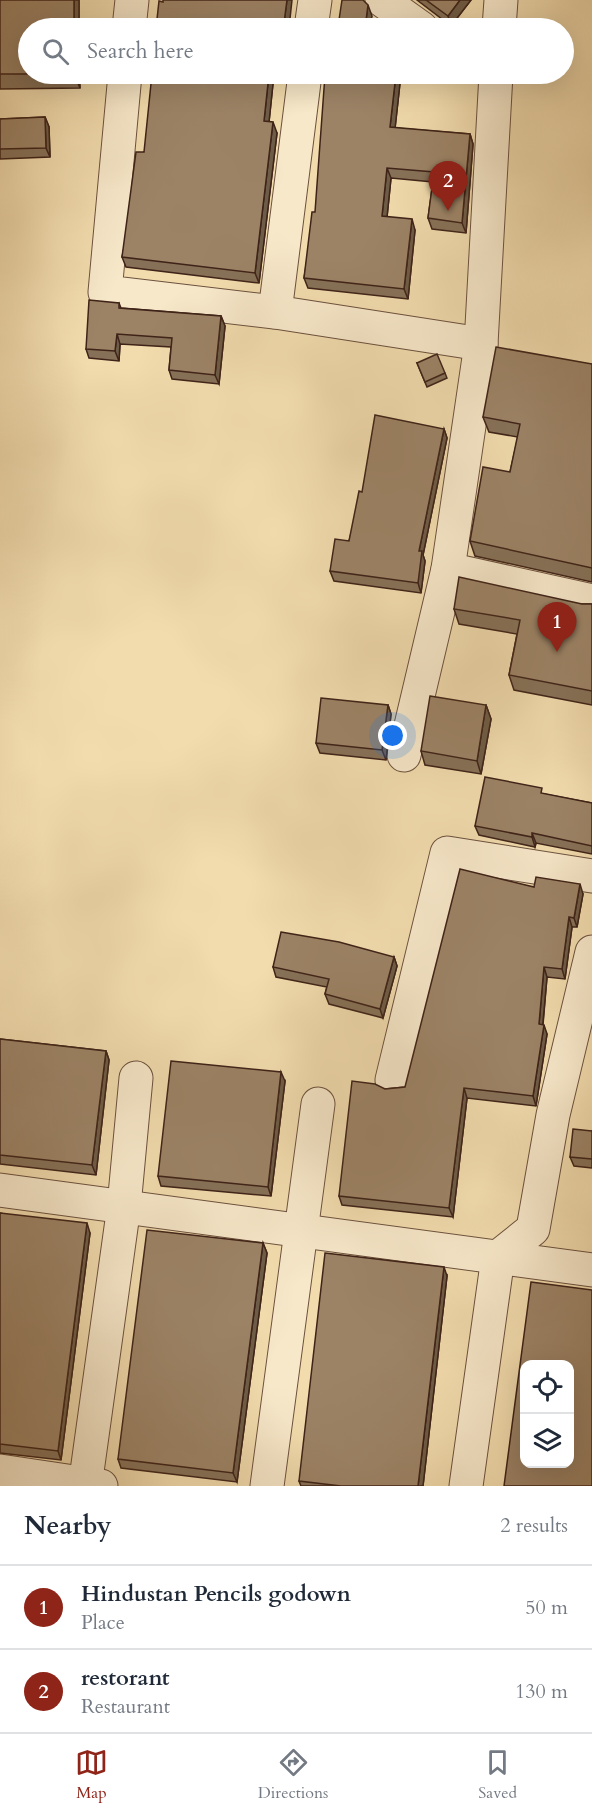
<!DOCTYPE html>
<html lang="en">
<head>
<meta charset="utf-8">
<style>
  body { margin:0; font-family:Cardo,serif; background:#f2f2f3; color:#1f2937 }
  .controls { position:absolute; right:18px; bottom:18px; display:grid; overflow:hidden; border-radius:12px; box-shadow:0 6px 24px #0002 }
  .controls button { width:54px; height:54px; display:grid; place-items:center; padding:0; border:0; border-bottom:2px solid #e0e1e3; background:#fff; color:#1f2937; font:30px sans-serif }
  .you { position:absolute; left:393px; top:736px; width:21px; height:21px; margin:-15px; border:4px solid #fff; border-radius:50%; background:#1a73e8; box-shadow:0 0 0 9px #1a73e833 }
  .badge { display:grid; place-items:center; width:39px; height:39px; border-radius:50%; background:#8f2418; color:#fff; font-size:20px; font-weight:700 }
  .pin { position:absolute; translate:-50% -50px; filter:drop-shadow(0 2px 3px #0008) }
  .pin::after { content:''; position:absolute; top:32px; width:21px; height:18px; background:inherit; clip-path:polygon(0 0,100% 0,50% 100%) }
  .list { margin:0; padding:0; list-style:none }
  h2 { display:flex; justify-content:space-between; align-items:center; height:78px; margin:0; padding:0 24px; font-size:26px }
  h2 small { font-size:20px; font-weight:400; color:#747a83 }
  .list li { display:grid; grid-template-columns:39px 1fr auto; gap:18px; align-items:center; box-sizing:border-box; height:84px; padding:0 24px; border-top:2px solid #e0e1e3 }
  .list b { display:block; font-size:22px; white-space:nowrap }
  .list p { margin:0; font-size:20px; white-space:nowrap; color:#747a83 }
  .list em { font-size:20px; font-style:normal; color:#747a83 }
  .icon { flex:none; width:33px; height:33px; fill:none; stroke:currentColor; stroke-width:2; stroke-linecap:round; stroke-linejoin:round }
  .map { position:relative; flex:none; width:592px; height:1486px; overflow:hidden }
  .search { position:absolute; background:#fff; box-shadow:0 6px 24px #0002; left:18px; right:18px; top:18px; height:66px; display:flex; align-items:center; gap:15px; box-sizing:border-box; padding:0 21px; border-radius:33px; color:#747a83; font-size:22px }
  .sheet { height:246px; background:#fff }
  nav { display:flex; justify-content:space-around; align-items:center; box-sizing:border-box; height:84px; border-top:2px solid #e0e1e3; background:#fff; font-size:16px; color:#747a83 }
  nav a { display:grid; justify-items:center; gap:3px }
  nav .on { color:#8f2418 }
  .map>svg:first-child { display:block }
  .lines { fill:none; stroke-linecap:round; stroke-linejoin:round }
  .minor-casing { stroke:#6c513e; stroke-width:35 }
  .minor { stroke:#f7e8ca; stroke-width:33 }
  .wall { fill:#867158; stroke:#3f2318; stroke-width:1.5 }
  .shaded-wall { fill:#6d5c47; stroke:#3f2318; stroke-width:1.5 }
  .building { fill:#9c8366; stroke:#3f2318; stroke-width:1.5; fill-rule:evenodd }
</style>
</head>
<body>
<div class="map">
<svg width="592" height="1486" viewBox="0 0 592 1486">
  <rect width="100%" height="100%" fill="#f2dcae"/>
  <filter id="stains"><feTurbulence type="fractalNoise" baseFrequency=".00333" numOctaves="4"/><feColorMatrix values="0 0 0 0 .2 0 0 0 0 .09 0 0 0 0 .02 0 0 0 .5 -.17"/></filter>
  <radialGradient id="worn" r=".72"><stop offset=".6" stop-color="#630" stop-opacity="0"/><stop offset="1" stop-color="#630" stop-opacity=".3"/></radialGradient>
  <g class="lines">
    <defs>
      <g id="minor">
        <path d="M382,0l39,28"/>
        <path d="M129,28l3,-28"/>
        <path d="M311,28l4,-28"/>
        <path d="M499,28l2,-28"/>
        <path d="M125,74l-20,218 170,20 206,32"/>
        <path d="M275,312l30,-238"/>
        <path d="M448,569l144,32"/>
        <path d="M404,755l44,-186 33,-225 15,-270"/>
        <path d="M392,1080l55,-227 145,23"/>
        <path d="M0,1190l592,80"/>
        <path d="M0,1471l101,15"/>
        <path d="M85,1486l39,-280 12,-128"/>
        <path d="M267,1486l51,-382"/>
        <path d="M466,1486l32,-229 35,-28 20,-114 39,-163"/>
      </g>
    </defs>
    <use href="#minor" class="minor-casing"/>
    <use href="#minor" class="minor"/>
  </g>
  <g class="wall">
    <path d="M0,0h79v28h-51v46h51l1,14 -80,1z"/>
    <path d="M417,0h54l-20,26z"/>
    <path d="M372,16l-29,12 -4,-8z"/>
    <path d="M274,74l-5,48 8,11 -18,150 -133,-16 -4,-10 22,-105z"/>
    <path d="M401,74l-6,54 75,6 3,10 -7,89 -34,-4 -4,-11 5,-36 -42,-4 -4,39 28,13 -7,69 -100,-11 -4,-10 11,-66z"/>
    <path d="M45,117l4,10 1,30 -50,2v-40z"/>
    <path d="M119,303l2,5 100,8 4,10 -6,58 -47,-5 -3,-9 2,-23 -51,-3 -1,17 -30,-3 -3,-9z"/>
    <path d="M417,363l28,10 2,5 -20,9z"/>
    <path d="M592,364v218l-117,-26 -5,-15 40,-69 8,-35 -29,-5 -6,-15z"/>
    <path d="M444,429l3,9 -24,117 2,6 -4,32 -87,-12 -4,-10 19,-30 13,-49z"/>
    <path d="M582,604h10v101l-78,-15 -5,-15 8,-41 -58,-10 -5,-15z"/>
    <path d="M388,705l3,9 -5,46 -66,-7 -4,-10z"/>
    <path d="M486,705l5,14 -10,55 -56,-9 -4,-14z"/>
    <path d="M544,794l48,9v51l-56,-11 -1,4 -56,-12 -4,-9z"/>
    <path d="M534,887l49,7 -6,33h-5l-7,52 -18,-2 -4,48 4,9 -11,72 -69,-8 -14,119 -111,-12 -3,-9 46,-107 20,-2z"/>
    <path d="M394,957l3,9 -14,52 -54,-14 -4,-10 2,-7 -51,-10 -3,-10z"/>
    <path d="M0,1039l106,12 3,9 -13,115 -96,-11z"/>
    <path d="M285,1081l-14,115 -110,-10 -3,-10z"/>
    <path d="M592,1131v37l-18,-2 -4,-9z"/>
    <path d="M0,1213l90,20 -29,227 -61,-7z"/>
    <path d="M263,1243l4,10 -30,229 -116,-14 -3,-9z"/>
    <path d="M447,1276l-24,210h-122l-2,-5z"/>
  </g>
  <g class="shaded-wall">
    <rect x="74" y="0" width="5" height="28"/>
    <path d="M287,0h5l-3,28h-3l-2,-5z"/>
    <path d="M460,0h11l-20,26 -3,-10z"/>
    <path d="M368,5l4,11 -2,12h-5z"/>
    <path d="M74,74h5l1,14z"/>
    <path d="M269,74h5l-6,58 -4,-11z"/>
    <path d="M396,74h5l-7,64 -4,-11z"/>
    <path d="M45,117l4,10 1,30 -4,-9z"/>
    <path d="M273,122l4,11 -18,150 -4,-10z"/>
    <path d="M470,134l3,10 -7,89 -4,-10z"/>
    <path d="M387,168l4,10 -5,49 -4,-11z"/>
    <path d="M412,219l3,11 -7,69 -4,-10z"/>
    <path d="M221,316l4,10 -6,58 -4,-9z"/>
    <path d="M117,334l3,10 -1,17 -4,-10z"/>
    <path d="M444,429l3,9 -24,117 2,6 -4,32 -3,-10 1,-32z"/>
    <path d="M388,705l3,9 -5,46 -4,-10z"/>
    <path d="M486,705l5,14 -10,55 -4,-13z"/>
    <path d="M532,833l4,10 -1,4 -3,-10z"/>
    <path d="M580,884l3,10 -6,33 -3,-9z"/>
    <path d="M569,917l3,10 -7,52 -3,-10z"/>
    <path d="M394,957l3,9 -14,52 -3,-9z"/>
    <path d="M544,967l3,10 -5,56 -3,-9z"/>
    <path d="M544,1025l3,9 -11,72 -3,-10z"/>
    <path d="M106,1051l3,9 -13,115 -4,-10z"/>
    <path d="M281,1072l4,9 -14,115 -3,-9z"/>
    <path d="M464,1088l3,10 -14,119 -4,-9z"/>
    <path d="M87,1223l3,10 -29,227 -3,-9z"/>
    <path d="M263,1243l4,10 -30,229 -4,-9z"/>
    <path d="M444,1267l3,9 -24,210h-5z"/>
  </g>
  <g class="building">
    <path d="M0,0h74v28h-46v46h28h-56z"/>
    <path d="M163,0h124l-3,23h3l-1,5h-130l3,-27 4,1z"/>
    <path d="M342,0h21l5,5 -3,23h-22l1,-8h-5z"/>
    <path d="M426,0h34l-12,16z"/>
    <path d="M152,74h117l-5,47 9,1 -18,151 -133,-16 14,-105h8z"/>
    <path d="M336,74h60l-6,53 80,7 -8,89 -34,-5 6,-46 -47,-4 -5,48 30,3 -8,70 -100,-11 8,-66h3l10,-137 10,1z"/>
    <path d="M45,117l1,31 -46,1v-30z"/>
    <path d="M89,300l30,3v5l102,8 -6,59 -46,-5 3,-32 -55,-4 -2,17 -29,-2z"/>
    <path d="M496,347l96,17v204l-122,-27 13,-74 27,5 10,-48 -37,-7z"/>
    <path d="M437,354l8,19 -20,9 -8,-19z"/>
    <path d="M375,415l69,14 -25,122h3l-4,32 -88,-12 5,-32 14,2 10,-50 3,1z"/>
    <path d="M459,577l123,27h10v87l-83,-16 11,-55 -66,-11z"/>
    <path d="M430,696l56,9 -9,56 -56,-10z"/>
    <path d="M321,698l67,7 -6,45 -66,-7z"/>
    <path d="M485,777l57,11 -1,5 51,10v43l-60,-13v4l-57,-11z"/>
    <path d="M460,869l74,18 2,-10 44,7 -6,34 -5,-1 -7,52 -18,-2 -5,57 5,1 -11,71 -69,-8 -15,120 -110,-12 13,-115 23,3 10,5 20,-2z"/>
    <path d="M281,932l58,10 55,15 -14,52 -55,-15 4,-15 -56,-12z"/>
    <path d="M0,1039l106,12 -14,114 -92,-10z"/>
    <path d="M171,1061l110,11 -13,115 -110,-11z"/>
    <path d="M573,1129l19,2v28l-22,-2z"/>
    <path d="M0,1213l87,10 -29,228 -58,-7z"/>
    <path d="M147,1230l116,13 -30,230 -115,-14z"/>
    <path d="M325,1253l119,14 -26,219h-77l-42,-5z"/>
    <path d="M531,1282l61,8v196h-88zM525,1365h45v99h-45z"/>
  </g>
  <rect width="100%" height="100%" filter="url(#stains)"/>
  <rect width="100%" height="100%" fill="url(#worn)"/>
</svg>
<div class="controls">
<button><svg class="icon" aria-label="locate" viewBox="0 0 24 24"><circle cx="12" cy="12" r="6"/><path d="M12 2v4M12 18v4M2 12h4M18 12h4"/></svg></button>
<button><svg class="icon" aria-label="layers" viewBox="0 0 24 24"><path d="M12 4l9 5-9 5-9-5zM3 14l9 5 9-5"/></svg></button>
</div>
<div class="you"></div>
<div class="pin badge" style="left:557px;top:652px">1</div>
<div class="pin badge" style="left:448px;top:211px">2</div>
<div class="search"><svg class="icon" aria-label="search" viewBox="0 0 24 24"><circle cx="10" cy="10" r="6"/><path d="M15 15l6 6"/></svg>Search here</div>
</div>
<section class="sheet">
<h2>Nearby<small>2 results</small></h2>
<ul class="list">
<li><span class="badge">1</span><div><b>Hindustan Pencils godown</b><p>Place</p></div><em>50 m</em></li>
<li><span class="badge">2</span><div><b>restorant</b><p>Restaurant</p></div><em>130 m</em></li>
</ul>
</section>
<nav>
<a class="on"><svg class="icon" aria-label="map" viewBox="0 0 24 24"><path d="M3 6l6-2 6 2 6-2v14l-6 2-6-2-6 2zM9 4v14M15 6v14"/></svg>Map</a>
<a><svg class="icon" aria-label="directions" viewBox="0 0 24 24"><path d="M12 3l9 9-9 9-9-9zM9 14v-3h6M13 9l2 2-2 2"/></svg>Directions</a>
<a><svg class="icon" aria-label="saved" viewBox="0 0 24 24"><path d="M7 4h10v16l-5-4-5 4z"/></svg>Saved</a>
</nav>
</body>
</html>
